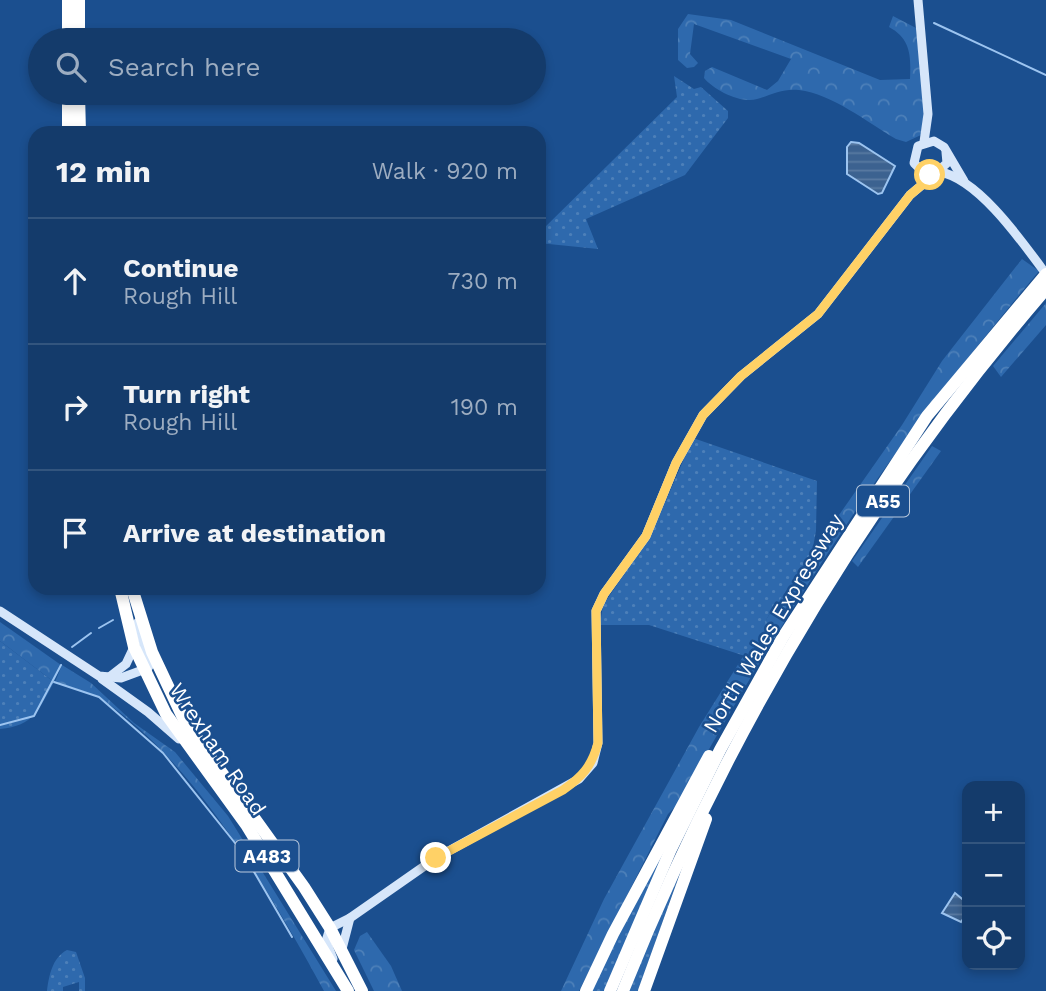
<!DOCTYPE html>
<html lang="en">
<head>
<meta charset="utf-8">
<style>
  body { margin:0; font-family:"Work Sans",sans-serif; background:#1d4271; color:#f1f3f6 }
  .controls { position:absolute; right:21px; bottom:21px; display:grid; overflow:hidden; border-radius:14px; box-shadow:0 4px 10px #0003 }
  .controls button { width:63px; height:63px; display:grid; place-items:center; padding:0; border:0; border-bottom:2px solid #33557e; background:#143b6b; color:#f1f3f6; font:35px sans-serif }
  .stop { position:absolute; width:21px; height:21px; margin:-16px; border:5px solid #ffd166; border-radius:50%; background:#fff }
  .stop.end { background:#ffd166; border-color:#fff; box-shadow:0 2px 7px #0008 }
  .list { margin:0; padding:0; list-style:none }
  h2 { display:flex; justify-content:space-between; align-items:center; height:91px; margin:0; padding:0 28px; font-size:30px }
  h2 small { font-size:23px; font-weight:400; color:#9dadc1 }
  .list li { display:grid; grid-template-columns:46px 1fr auto; gap:21px; align-items:center; box-sizing:border-box; height:126px; padding:0 28px; border-top:2px solid #33557e }
  .list b { display:block; font-size:26px; white-space:nowrap }
  .list p { margin:0; font-size:23px; white-space:nowrap; color:#9dadc1 }
  .list em { font-size:23px; font-style:normal; color:#9dadc1 }
  .icon { flex:none; width:38px; height:38px; fill:none; stroke:currentColor; stroke-width:2; stroke-linecap:round; stroke-linejoin:round }
  .map { position:relative; flex:none; width:1046px; height:991px; overflow:hidden }
  .search { position:absolute; background:#143b6b; box-shadow:0 4px 10px #0003; left:28px; top:28px; width:518px; height:77px; display:flex; align-items:center; gap:18px; box-sizing:border-box; padding:0 24px; border-radius:38px; color:#9dadc1; font-size:26px }
  .panel { position:absolute; background:#143b6b; box-shadow:0 4px 10px #0003; left:28px; top:126px; width:518px; height:469px; border-radius:21px }
  .map>svg:first-child { display:block }
  .grass { fill:url(#grass-dots) }
  .forest { fill:url(#forest-crowns) }
  .water { fill:url(#water-rules); stroke:#9cc4f0; stroke-width:2 }
  .lines { fill:none; stroke-linecap:round; stroke-linejoin:round }
  .stream { stroke:#9cc4f0; stroke-width:2 }
  .secondary { stroke:#d6e6fa; stroke-width:9 }
  .highway { stroke:#fff; stroke-width:12 }
  .route { stroke:#ffd166; stroke-width:9 }
  .labels { text-anchor:middle; dominant-baseline:central; stroke-width:5; stroke-linejoin:round; paint-order:stroke }
  .shield { fill:#1b4f8f; stroke:#bbcadd; stroke-width:2 }
  .shield-label { font-size:19px; font-weight:bold; fill:#fff }
  .street-label { font-size:21px; fill:#fff; stroke:#1b4f8f }
</style>
</head>
<body>
<div class="map">
<svg width="1046" height="991" viewBox="0 0 1046 991">
  <defs>
    <pattern id="grass-dots" width="8" height="8" patternUnits="userSpaceOnUse" patternTransform="scale(1.75)"><rect width="8" height="8" fill="#2e69ad"/><path d="M2 2h.1M6 6h.1" fill="none" stroke="#4d80b9" stroke-width="1.8" stroke-linecap="round"/></pattern>
    <pattern id="forest-crowns" width="20" height="18" patternUnits="userSpaceOnUse" patternTransform="scale(1.75)"><rect width="20" height="18" fill="#2e69ad"/><path d="M2 6a3 3 0 1 1 6 0M12 15a3 3 0 1 1 6 0" fill="none" stroke="#4d80b9"/></pattern>
    <pattern id="water-rules" width="6" height="5" patternUnits="userSpaceOnUse" patternTransform="scale(1.75)"><rect width="6" height="5" fill="#3c6290"/><path d="M0 2.5h6" fill="none" stroke="#597aa1"/></pattern>
  </defs>
  <rect width="100%" height="100%" fill="#1b4f8f"/>
  <g class="grass">
    <path d="M674,76l20,13 7,-2 27,24v7l-43,57 -99,44 12,30 -59,-6v-10l138,-136z"/>
    <path d="M693,438l124,43 -1,50 -5,27 -42,57 -24,41 -96,-31h-49l3,-20 47,-68z"/>
    <path d="M0,641l54,41c-15,27 -20,44 -54,47z"/>
    <path d="M678,820l-74,171h-14z"/>
    <path d="M688,850l-50,141h-10z"/>
    <path d="M67,950l9,2 9,26v13h-6v-9l-16,5v4h-16c2,-15 5,-33 20,-41z"/>
  </g>
  <g class="forest">
    <path d="M688,14l43,6 149,60 30,-1c1,-23 1,-40 -21,-52l4,-11 23,12 8,83 -3,24 -15,7 -10,-3c-29,-17 -64,-45 -97,-49 -16,-2 -28,5 -42,9 -16,5 -43,-9 -53,-21l1,-7 7,-4 55,23 11,-9 13,-22 -97,-35 -4,30 8,9 -4,4 -7,1 -9,-8v-31z"/>
    <path d="M1022,259l17,12c-69,83 -137,168 -196,259 -59,89 -113,181 -165,274l-10,10 -89,177h-18l43,-92 95,-172 70,-112 133,-190 40,-64z"/>
    <path d="M1046,303v22l-45,52 -8,-11z"/>
    <path d="M932,446l9,5 -83,116 -6,-6z"/>
    <path d="M0,622l61,43 -7,17 -54,-41z"/>
    <path d="M62,665l29,18 43,40 41,29 53,64 108,175h-12c-53,-97 -130,-231 -223,-292 -13,-8 -32,-12 -46,-17z"/>
    <path d="M367,932l24,34 11,25h-28l-20,-41 6,-14z"/>
  </g>
  <g class="water">
    <path d="M851,142l8,1 36,23 -13,27 -4,1 -31,-20v-27z"/>
    <path d="M955,893l12,10v10l-6,9 -19,-9z"/>
  </g>
  <g class="lines">
    <g class="stream">
      <path d="M934,23l112,52"/>
      <path d="M99,628l14,-8"/>
      <path d="M72,647l19,-14"/>
      <path d="M54,682l45,15 64,56 80,100 49,84"/>
      <path d="M0,725l34,-9 27,-51"/>
    </g>
    <g class="secondary">
      <path d="M918,0l10,114 -4,28"/>
      <path d="M946,152l1,11 -12,11h-10l-11,-11 4,-17 16,-5 10,6 20,34"/>
      <path d="M940,172c39,7 83,71 106,102"/>
      <path d="M0,611l99,65 22,2 27,-10"/>
      <path d="M138,622l11,44"/>
      <path d="M108,678l18,-14 8,-17"/>
      <path d="M102,679l46,33 31,27"/>
      <path d="M342,949l8,-31"/>
      <path d="M333,959l-7,-18 4,-13 20,-10 86,-60 143,-79 14,-16 5,-20 -2,-132 8,-17 42,-58 30,-73 27,-48 38,-39 77,-62 92,-119 25,-21"/>
    </g>
    <g class="highway">
      <path d="M68,0v40"/>
      <path d="M79,0v40"/>
      <path d="M68,93v40"/>
      <path d="M79,93l1,40"/>
      <path d="M120,588l14,59 32,67 81,112 101,165"/>
      <path d="M132,588l20,64 32,68 120,167 26,41 32,63"/>
      <path d="M586,991l27,-57 96,-178"/>
      <path d="M610,991l61,-142 49,-99 63,-113 144,-221 119,-142"/>
      <path d="M623,991c102,-255 243,-493 423,-702"/>
      <path d="M644,991l62,-172"/>
    </g>
  </g>
  <g class="lines">
    <path class="route" d="M436,858l127,-68c19,-13 29,-24 35,-47l-2,-132 8,-17 42,-58 30,-73 27,-48 38,-39 77,-62 92,-119 25,-21 -5,1"/>
  </g>
  <g class="labels">
    <g class="shield">
      <rect x="857" y="485.5" width="52" height="31" rx="5"/>
      <rect x="235.5" y="840.5" width="63" height="31" rx="5"/>
    </g>
    <g class="shield-label">
      <text x="883" y="501">A55</text>
      <text x="267" y="856">A483</text>
    </g>
    <g class="street-label">
      <text transform="translate(773 623) rotate(-59)">North Wales Expressway</text>
      <text transform="translate(218 749) rotate(56)">Wrexham Road</text>
    </g>
  </g>
</svg>
<div class="controls">
<button>+</button>
<button>−</button>
<button><svg class="icon" aria-label="locate" viewBox="0 0 24 24"><circle cx="12" cy="12" r="6"/><path d="M12 2v4M12 18v4M2 12h4M18 12h4"/></svg></button>
</div>
<div class="stop" style="left:930px;top:175px"></div>
<div class="stop end" style="left:436px;top:858px"></div>
<div class="search"><svg class="icon" aria-label="search" viewBox="0 0 24 24"><circle cx="10" cy="10" r="6"/><path d="M15 15l6 6"/></svg>Search here</div>
<section class="panel">
<h2>12 min<small>Walk · 920 m</small></h2>
<ul class="list">
<li><svg class="icon" aria-label="ahead" viewBox="0 0 24 24"><path d="M12 20V5M6 11l6-6 6 6"/></svg><div><b>Continue</b><p>Rough Hill</p></div><em>730 m</em></li>
<li><svg class="icon" aria-label="right" viewBox="0 0 24 24"><path d="M7 20v-9h11M14 6l5 5-5 5"/></svg><div><b>Turn right</b><p>Rough Hill</p></div><em>190 m</em></li>
<li><svg class="icon" aria-label="arrive" viewBox="0 0 24 24"><path d="M6 21V4h12l-3 4 3 4H6"/></svg><div><b>Arrive at destination</b></div></li>
</ul>
</section>
</div>
</body>
</html>
